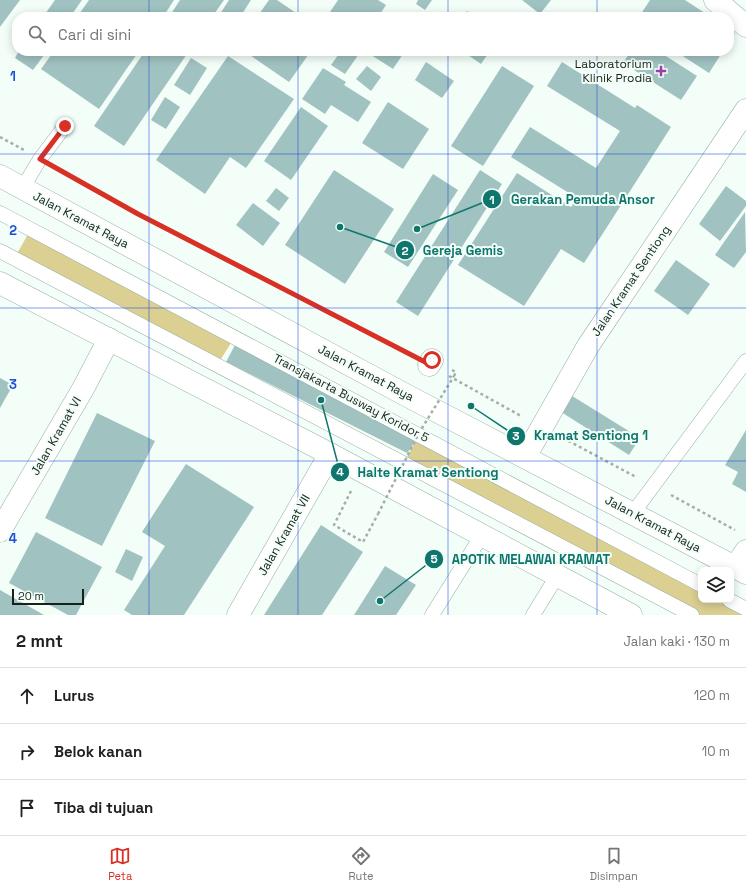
<!DOCTYPE html>
<html lang="id">
<head>
<meta charset="utf-8">
<style>
  body { margin:0; font-family:"Space Grotesk",sans-serif; background:#f6f6f6; color:#202124 }
  .controls { position:absolute; right:12px; bottom:12px; display:grid; overflow:hidden; border-radius:8px; box-shadow:0 2px 10px #0003 }
  .controls button { width:36px; height:36px; display:grid; place-items:center; padding:0; border:0; border-bottom:1px solid #e0e0e0; background:#fff; color:#202124; font:20px sans-serif }
  .scale { position:absolute; left:12px; bottom:10px; width:72px; box-sizing:border-box; padding-left:4px; border:2px solid #17211c; border-top:0; font-size:11px; line-height:14px; white-space:nowrap; color:#17211c; -webkit-text-stroke:3px #f3fef8; paint-order:stroke }
  .stop { position:absolute; width:12px; height:12px; margin:-9px; border:3px solid #d93025; border-radius:50%; background:#fff }
  .stop.end { background:#d93025; border-color:#fff; box-shadow:0 1px 4px #0008 }
  .list { margin:0; padding:0; list-style:none }
  h2 { display:flex; justify-content:space-between; align-items:center; height:52px; margin:0; padding:0 16px; font-size:17px }
  h2 small { font-size:13px; font-weight:400; color:#757577 }
  .list li { display:grid; grid-template-columns:26px 1fr auto; gap:12px; align-items:center; box-sizing:border-box; height:56px; padding:0 16px; border-top:1px solid #e0e0e0 }
  .list b { display:block; font-size:15px; white-space:nowrap }
  .list em { font-size:13px; font-style:normal; color:#757577 }
  .icon { flex:none; width:22px; height:22px; fill:none; stroke:currentColor; stroke-width:2; stroke-linecap:round; stroke-linejoin:round }
  .map { position:relative; flex:none; width:746px; height:615px; overflow:hidden }
  .search { position:absolute; background:#fff; box-shadow:0 2px 10px #0003; left:12px; right:12px; top:12px; height:44px; display:flex; align-items:center; gap:10px; box-sizing:border-box; padding:0 14px; border-radius:16px; color:#757577; font-size:15px }
  .sheet { height:220px; background:#fff }
  nav { display:flex; justify-content:space-around; align-items:center; box-sizing:border-box; height:56px; border-top:1px solid #e0e0e0; background:#fff; font-size:11px; color:#757577 }
  nav a { display:grid; justify-items:center; gap:2px }
  nav .on { color:#d93025 }
  .map>svg:first-child { display:block }
  .green { fill:#dbcf91 }
  .building { fill:#a0c2c1 }
  .lines { fill:none; stroke-linecap:round; stroke-linejoin:round }
  .lane-casing { stroke:#94afa1; stroke-width:15 }
  .street-casing { stroke:#94afa1; stroke-width:23 }
  .secondary-casing { stroke:#94afa1; stroke-width:23 }
  .primary-casing { stroke:#94afa1; stroke-width:23 }
  .path { stroke:#a4afa9; stroke-width:2.5; stroke-dasharray:3 3; stroke-linecap:butt }
  .lane { stroke:#fff; stroke-width:14 }
  .street { stroke:#fff; stroke-width:22 }
  .secondary { stroke:#fff; stroke-width:22 }
  .primary { stroke:#fff; stroke-width:22 }
  .path-bridge { stroke:#a4afa9; stroke-width:2.5; stroke-dasharray:3 3; stroke-linecap:butt }
  .route { stroke:#d93025; stroke-width:5 }
  .grid { fill:none; stroke:#1d4ed8; stroke-width:1; stroke-opacity:0.55 }
  .poi-dot { fill:#993fab; stroke:#f3fef8; stroke-width:1.5 }
  .labels { text-anchor:middle; dominant-baseline:central; stroke-width:4; stroke-linejoin:round; paint-order:stroke }
  .poi-label { font-size:12px; fill:#17211c; stroke:#f3fef8; text-anchor:end }
  .street-label { font-size:12px; fill:#17211c; stroke:#f3fef8 }
  .grid-label { font-size:13px; text-anchor:middle; font-weight:bold; fill:#1d4ed8; stroke:#f3fef8; stroke-width:4; stroke-linejoin:round; paint-order:stroke }
  .leader { fill:none; stroke:#0f766e; stroke-width:1.5 }
  .callout-dot { fill:#0f766e; stroke:#f3fef8; stroke-width:1.5 }
  .mark-label { font-size:12px; text-anchor:middle; font-weight:bold; fill:#fff }
  .callout-label { font-size:13px; text-anchor:middle; font-weight:bold; fill:#0f766e; stroke:#f3fef8; stroke-width:4; stroke-linejoin:round; paint-order:stroke }
</style>
</head>
<body>
<div class="map">
<svg width="746" height="615" viewBox="0 0 746 615">
  <rect width="100%" height="100%" fill="#f3fef8"/>
  <g class="green">
    <path d="M31,229l204,108 -18,28 -203,-106z"/>
    <path d="M417,438l284,147v15h27l18,15h-54l-288,-152z"/>
  </g>
  <g class="building">
    <path d="M0,0h20l-20,27z"/>
    <path d="M55,0h27l-12,17h-27z"/>
    <path d="M89,0h85l-11,17h-86z"/>
    <path d="M180,0h44l-12,17h-43z"/>
    <path d="M229,0h22l-11,17h-15l-5,-3z"/>
    <path d="M269,0h8l25,17h-45z"/>
    <path d="M338,0h40l8,5 -8,12h-40l-8,-5z"/>
    <path d="M418,0h14l-7,10 -9,-6z"/>
    <path d="M522,0h29l-11,14z"/>
    <path d="M650,0h35l26,17h-72z"/>
    <path d="M467,11l11,6h-15z"/>
    <path d="M729,29l6,4 -6,9z"/>
    <path d="M19,51h28l-14,19 -18,-12z"/>
    <path d="M54,51h85l-40,58 -58,-40z"/>
    <path d="M145,51h44l-65,95 -30,-20z"/>
    <path d="M244,51h67l-22,31z"/>
    <path d="M341,51h20l-16,23 -14,-9z"/>
    <path d="M365,51h40l-12,18z"/>
    <path d="M471,51h19l-9,13 -13,-9z"/>
    <path d="M631,51h27l39,25 -16,24 -58,-37z"/>
    <path d="M675,51h48l-14,22z"/>
    <path d="M228,56l66,43 -48,69 -16,-11 -25,37 -49,-34z"/>
    <path d="M191,58l16,10 -17,27 -16,-10z"/>
    <path d="M426,62l28,19 -12,17 -27,-18z"/>
    <path d="M562,62l73,46 2,-3 34,22 -87,136 -23,-14 -37,57 -66,-41 59,-92 54,34 6,-9 -66,-41 19,-30 66,41 24,-37 -73,-45z"/>
    <path d="M367,66l14,11 -10,14 -15,-12z"/>
    <path d="M502,66l32,20 -51,80 -32,-20z"/>
    <path d="M323,68l23,14 -2,3 27,17 -13,20 -27,-17 -6,9 -23,-15z"/>
    <path d="M165,97l15,10 -14,22 -15,-9z"/>
    <path d="M388,102l41,27 -26,40 -41,-26z"/>
    <path d="M301,107l27,19 -37,54 -27,-19z"/>
    <path d="M334,170l60,39 -49,75 -60,-39z"/>
    <path d="M480,170l22,14 -84,132 -22,-14z"/>
    <path d="M433,174l25,16 -50,77 -24,-15z"/>
    <path d="M726,186l20,15v5l-26,35 -21,-17z"/>
    <path d="M276,188l13,10 -10,13 -13,-10z"/>
    <path d="M253,203l27,20 -17,23 -27,-21z"/>
    <path d="M745,212l1,40 -12,16 -19,-13z"/>
    <path d="M676,260l34,24 -22,31 -34,-24z"/>
    <path d="M235,345l180,93 -3,9 -5,6 -181,-91z"/>
    <path d="M0,378l13,7 -13,23z"/>
    <path d="M569,394l71,44 -11,17 -71,-45z"/>
    <path d="M97,413l58,28 -53,105 -57,-28z"/>
    <path d="M746,430v62l-14,-8 6,-12 -13,-7z"/>
    <path d="M186,464l68,43 -70,108h-52l-8,-5 41,-64 -23,-14z"/>
    <path d="M321,525l42,27 -41,63h-58z"/>
    <path d="M36,532l66,35 -26,48h-8l-59,-32z"/>
    <path d="M126,549l17,8 -11,24 -17,-9z"/>
    <path d="M385,566l31,19 -20,30h-42z"/>
    <path d="M0,590l44,25h-44z"/>
  </g>
  <g class="lines">
    <defs>
      <g id="lane">
        <path d="M22,189l18,-30 25,-33"/>
        <path d="M0,213l701,372"/>
        <path d="M0,251l692,364"/>
        <path d="M633,513l113,-152"/>
        <path d="M729,600l17,9"/>
        <path d="M432,615l50,-80"/>
        <path d="M533,615l24,-39"/>
      </g>
      <g id="street">
        <path d="M715,0l31,26"/>
        <path d="M429,365l3,-5"/>
        <path d="M0,531l84,-144 25,-48"/>
        <path d="M735,567l11,-16"/>
        <path d="M238,615l92,-161"/>
      </g>
      <path id="secondary" d="M525,457l63,-111 158,-236"/>
      <g id="primary">
        <path d="M0,176l402,217 344,180"/>
        <path d="M0,283l330,171 301,161"/>
      </g>
    </defs>
    <use href="#lane" class="lane-casing"/>
    <use href="#street" class="street-casing"/>
    <use href="#secondary" class="secondary-casing"/>
    <use href="#primary" class="primary-casing"/>
    <g class="path">
      <path d="M0,137l24,13"/>
      <path d="M56,168l82,46 272,140"/>
      <path d="M452,370l4,2 -2,4"/>
      <path d="M449,376l72,40"/>
      <path d="M563,438l73,39"/>
      <path d="M351,491l-17,34 29,17 15,-28"/>
      <path d="M671,495l64,35"/>
    </g>
    <use href="#lane" class="lane"/>
    <use href="#street" class="street"/>
    <use href="#secondary" class="secondary"/>
    <use href="#primary" class="primary"/>
    <path class="path-bridge" d="M378,514l41,-81 35,-57"/>
  </g>
  <g class="lines">
    <path class="route" d="M65,126l-25,33 98,55 291,150 3,-4"/>
  </g>
  <path class="grid" d="M149,0v17M298,0v17M448,0v17M597,0v17M149,51v564M298,51v564M448,51v564M597,51v564M0,154h746M0,308h746M0,461h746"/>
  <path class="poi-dot" d="M659 65h4v4h4v4h-4v4h-4v-4h-4v-4h4z"/>
  <g class="labels">
    <g class="poi-label">
      <text x="652" y="64">Laboratorium<tspan x="652" dy="14">Klinik Prodia</tspan></text>
    </g>
    <g class="street-label">
      <text transform="translate(81 220) rotate(28)">Jalan Kramat Raya</text>
      <text transform="translate(631 281) rotate(-56)">Jalan Kramat Sentiong</text>
      <text transform="translate(366 373) rotate(28)">Jalan Kramat Raya</text>
      <text transform="translate(351 398) rotate(28)">Transjakarta Busway Koridor 5</text>
      <text transform="translate(56 436) rotate(-60)">Jalan Kramat VI</text>
      <text transform="translate(653 524) rotate(28)">Jalan Kramat Raya</text>
      <text transform="translate(284 535) rotate(-60)">Jalan Kramat VII</text>
    </g>
  </g>
  <g class="grid-label">
    <text x="13" y="81">1</text>
    <text x="13" y="235">2</text>
    <text x="13" y="389">3</text>
    <text x="13" y="543">4</text>
  </g>
  <path class="leader" d="M417 229L492 199M340 227L405 250M471 406L516 436M321 400L340 472M380 601L434 559"/>
  <g class="callout-dot">
    <circle cx="417" cy="229" r="4"/>
    <circle cx="340" cy="227" r="4"/>
    <circle cx="471" cy="406" r="4"/>
    <circle cx="321" cy="400" r="4"/>
    <circle cx="380" cy="601" r="4"/>
    <circle cx="492" cy="199" r="10"/>
    <circle cx="405" cy="250" r="10"/>
    <circle cx="516" cy="436" r="10"/>
    <circle cx="340" cy="472" r="10"/>
    <circle cx="434" cy="559" r="10"/>
  </g>
  <g class="mark-label">
    <text x="492" y="204">1</text>
    <text x="405" y="255">2</text>
    <text x="516" y="440">3</text>
    <text x="340" y="476">4</text>
    <text x="434" y="563">5</text>
  </g>
  <g class="callout-label">
    <text x="583" y="204">Gerakan Pemuda Ansor</text>
    <text x="463" y="255">Gereja Gemis</text>
    <text x="591" y="440">Kramat Sentiong 1</text>
    <text x="428" y="477">Halte Kramat Sentiong</text>
    <text x="531" y="564">APOTIK MELAWAI KRAMAT</text>
  </g>
</svg>
<div class="controls">
<button><svg class="icon" aria-label="layers" viewBox="0 0 24 24"><path d="M12 4l9 5-9 5-9-5zM3 14l9 5 9-5"/></svg></button>
</div>
<div class="scale">20 m</div>
<div class="stop" style="left:432px;top:360px"></div>
<div class="stop end" style="left:65px;top:126px"></div>
<div class="search"><svg class="icon" aria-label="search" viewBox="0 0 24 24"><circle cx="10" cy="10" r="6"/><path d="M15 15l6 6"/></svg>Cari di sini</div>
</div>
<section class="sheet">
<h2>2 mnt<small>Jalan kaki · 130 m</small></h2>
<ul class="list">
<li><svg class="icon" aria-label="ahead" viewBox="0 0 24 24"><path d="M12 20V5M6 11l6-6 6 6"/></svg><div><b>Lurus</b></div><em>120 m</em></li>
<li><svg class="icon" aria-label="right" viewBox="0 0 24 24"><path d="M7 20v-9h11M14 6l5 5-5 5"/></svg><div><b>Belok kanan</b></div><em>10 m</em></li>
<li><svg class="icon" aria-label="arrive" viewBox="0 0 24 24"><path d="M6 21V4h12l-3 4 3 4H6"/></svg><div><b>Tiba di tujuan</b></div></li>
</ul>
</section>
<nav>
<a class="on"><svg class="icon" aria-label="map" viewBox="0 0 24 24"><path d="M3 6l6-2 6 2 6-2v14l-6 2-6-2-6 2zM9 4v14M15 6v14"/></svg>Peta</a>
<a><svg class="icon" aria-label="directions" viewBox="0 0 24 24"><path d="M12 3l9 9-9 9-9-9zM9 14v-3h6M13 9l2 2-2 2"/></svg>Rute</a>
<a><svg class="icon" aria-label="saved" viewBox="0 0 24 24"><path d="M7 4h10v16l-5-4-5 4z"/></svg>Disimpan</a>
</nav>
</body>
</html>
